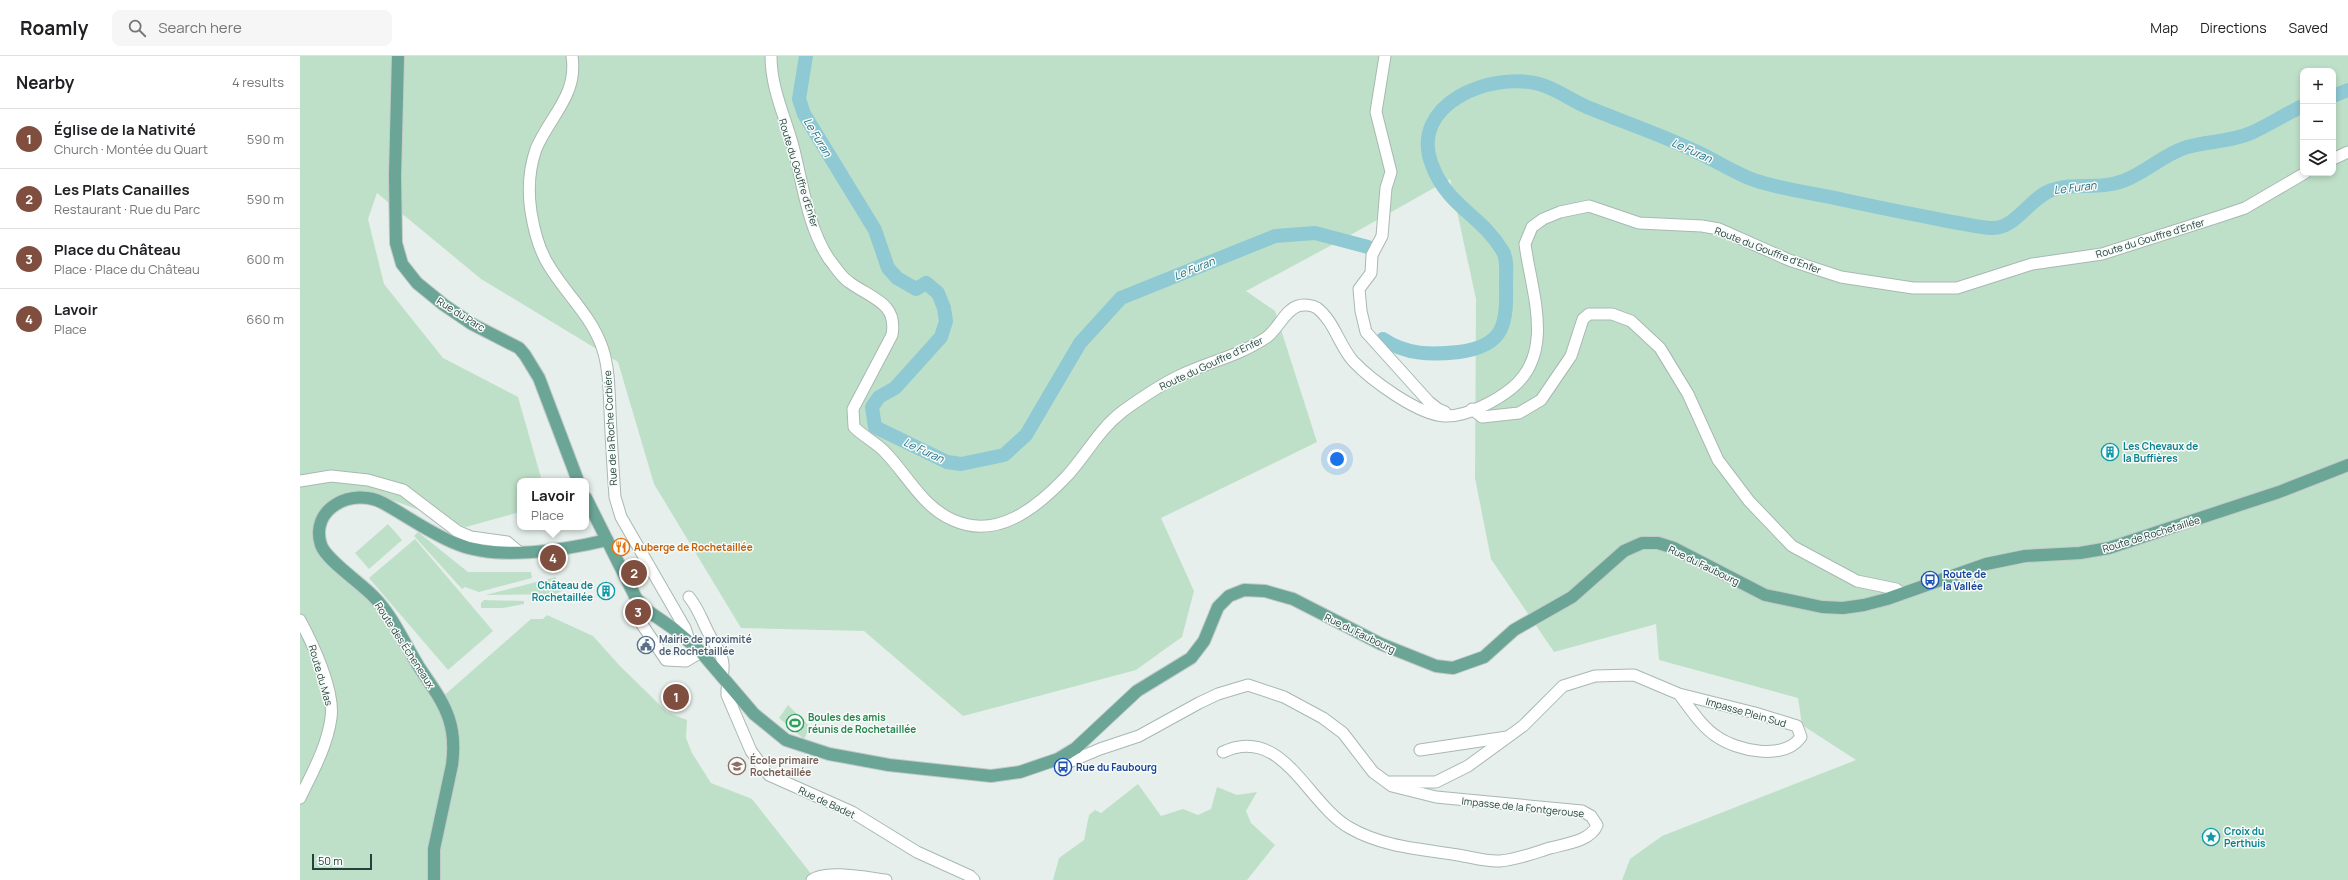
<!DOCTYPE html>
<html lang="en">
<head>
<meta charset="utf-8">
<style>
  body { margin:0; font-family:Manrope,sans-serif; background:#f6f6f6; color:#202124 }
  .controls { position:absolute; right:12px; top:12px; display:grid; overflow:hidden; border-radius:8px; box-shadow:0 2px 6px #0003 }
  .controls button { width:36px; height:36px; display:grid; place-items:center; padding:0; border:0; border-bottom:1px solid #e0e0e0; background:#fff; color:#202124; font:20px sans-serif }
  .scale { position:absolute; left:12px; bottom:10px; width:60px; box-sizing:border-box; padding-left:4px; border:2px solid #24423a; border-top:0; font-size:11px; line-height:14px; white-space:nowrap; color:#24423a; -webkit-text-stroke:3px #f7fbf9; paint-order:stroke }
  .you { position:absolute; left:1037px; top:403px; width:14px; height:14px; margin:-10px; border:3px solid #fff; border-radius:50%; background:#1a73e8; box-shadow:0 0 0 6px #1a73e833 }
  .badge { display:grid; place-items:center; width:26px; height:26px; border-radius:50%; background:#7f4e3f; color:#fff; font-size:13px; font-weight:700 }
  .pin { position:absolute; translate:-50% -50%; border:2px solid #fff; box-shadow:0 1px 4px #0006 }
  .popup { position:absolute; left:217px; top:422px; width:72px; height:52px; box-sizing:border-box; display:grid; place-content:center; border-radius:8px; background:#fff; filter:drop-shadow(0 1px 3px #0005); font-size:13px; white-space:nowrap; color:#757577 }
  .popup b { font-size:15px; color:#202124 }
  .popup::after { content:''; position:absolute; left:50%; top:100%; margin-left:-8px; border:8px solid transparent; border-top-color:#fff }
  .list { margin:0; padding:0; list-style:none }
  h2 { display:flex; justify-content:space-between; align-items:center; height:52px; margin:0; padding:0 16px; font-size:17px }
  h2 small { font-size:13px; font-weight:400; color:#757577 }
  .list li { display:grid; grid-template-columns:26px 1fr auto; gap:12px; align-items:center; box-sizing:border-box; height:60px; padding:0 16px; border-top:1px solid #e0e0e0 }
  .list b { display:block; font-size:15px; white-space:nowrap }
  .list p { margin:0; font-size:13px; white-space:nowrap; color:#757577 }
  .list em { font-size:13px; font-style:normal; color:#757577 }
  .icon { flex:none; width:22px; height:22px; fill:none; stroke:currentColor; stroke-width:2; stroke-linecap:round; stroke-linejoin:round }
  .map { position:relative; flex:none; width:2048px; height:824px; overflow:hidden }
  header { display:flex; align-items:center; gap:24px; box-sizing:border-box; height:56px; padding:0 20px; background:#fff; border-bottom:1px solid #e0e0e0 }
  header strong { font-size:19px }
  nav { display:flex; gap:22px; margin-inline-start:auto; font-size:14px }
  .search { width:280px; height:36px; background:#f6f6f6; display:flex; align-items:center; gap:10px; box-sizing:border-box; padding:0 14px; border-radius:8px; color:#757577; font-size:15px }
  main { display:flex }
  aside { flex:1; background:#fff }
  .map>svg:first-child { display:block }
  .green { fill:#bfe0c8; fill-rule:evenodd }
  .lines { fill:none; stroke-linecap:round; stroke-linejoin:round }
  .river { stroke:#8ec9d4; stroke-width:14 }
  .minor-casing { stroke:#a8b8b2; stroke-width:13 }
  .major-casing { stroke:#c2cac8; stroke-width:14 }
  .minor { stroke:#fff; stroke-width:11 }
  .major { stroke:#6aa596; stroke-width:12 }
  .labels { text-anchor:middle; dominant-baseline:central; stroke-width:3; stroke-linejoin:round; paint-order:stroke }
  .street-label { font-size:10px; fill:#24423a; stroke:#f7fbf9 }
  .culture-label { font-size:10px; font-weight:bold; fill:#0d838f; stroke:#f7fbf9; text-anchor:start }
  .food-label { font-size:10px; font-weight:bold; fill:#c56008; stroke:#f7fbf9; text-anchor:start }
  .transit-label { font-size:10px; font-weight:bold; fill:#164399; stroke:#f7fbf9; text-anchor:start }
  .service-label { font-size:10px; font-weight:bold; fill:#4e5e75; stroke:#f7fbf9; text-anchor:start }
  .leisure-label { font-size:10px; font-weight:bold; fill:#27864d; stroke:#f7fbf9; text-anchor:start }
  .education-label { font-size:10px; font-weight:bold; fill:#785e54; stroke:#f7fbf9; text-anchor:start }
  .water-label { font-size:11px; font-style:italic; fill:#1c6f80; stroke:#f7fbf9 }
</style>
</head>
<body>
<header>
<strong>Roamly</strong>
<div class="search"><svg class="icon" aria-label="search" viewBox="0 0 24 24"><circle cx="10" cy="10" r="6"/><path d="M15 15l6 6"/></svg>Search here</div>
<nav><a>Map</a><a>Directions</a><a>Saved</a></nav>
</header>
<main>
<aside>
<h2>Nearby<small>4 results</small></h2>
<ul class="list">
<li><span class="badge">1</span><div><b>Église de la Nativité</b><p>Church · Montée du Quart</p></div><em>590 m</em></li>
<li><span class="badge">2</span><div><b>Les Plats Canailles</b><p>Restaurant · Rue du Parc</p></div><em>590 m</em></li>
<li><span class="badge">3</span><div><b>Place du Château</b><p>Place · Place du Château</p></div><em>600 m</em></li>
<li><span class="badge">4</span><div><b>Lavoir</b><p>Place</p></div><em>660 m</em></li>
</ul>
</aside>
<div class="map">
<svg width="2048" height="824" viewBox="0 0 2048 824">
  <rect width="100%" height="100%" fill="#e6efeb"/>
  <g class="green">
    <path d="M0,0h2048v824h-726l8,-21 32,-23 194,-76 -54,-35 -4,-27 -139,-38 -3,-36 -102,28 -63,-93 -16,-81 1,-179 -26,-120 -105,59 -99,53 29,20 42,131 -156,76 33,73 -12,46 -46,33 -173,46 -99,-85 -123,-3 -87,-144 -36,-122 -137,-83 -104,-86 -9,26 16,65 59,74 75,39 24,84h-22v31l-54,15 -85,-31 -34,-1 -24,11 -9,31 63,63 63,99 91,-80h12l4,-4 46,21 27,30 47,46 20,8 -1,18 6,15 19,30 41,16 60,76 -5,5h-507zM2003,15h30v102h-30z"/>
    <path d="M88,468l14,16 -33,29 -14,-16z"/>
    <path d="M118,476l50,40h63l1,6 -53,14 -14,-5 -3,2 -48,-53z"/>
    <path d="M115,483l78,92 -45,39 -79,-92z"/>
    <path d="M256,521l-1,9 5,-1 2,3v3l-7,3 -70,1z"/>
    <path d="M184,544l40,1v3l-21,4h-22v-5z"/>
    <path d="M488,649l22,22 -6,12 -25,-21z"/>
    <path d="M838,728l23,32 22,-7 15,6 13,-6 6,-22 20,8 20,-3 -11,19 5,12 24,22 -28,35h-194l6,-22 25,-18 5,-25 6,-5 6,3z"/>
  </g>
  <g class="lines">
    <g class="river">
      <path d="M506,0l-7,43 5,15 71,116 13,38 9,10 19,11 10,-6 12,10 6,15 2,13 -5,16 -46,51 -16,9 -7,10 3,20 72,35 14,2 43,-9 22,-20 54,-92 41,-45 154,-62 40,-3 53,14"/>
      <path d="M2033,40l15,-6"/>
      <path d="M1083,283c23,16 49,16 76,13 46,-6 48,-28 47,-70 0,-9 2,-23 -4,-32 -20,-34 -55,-44 -70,-85 -24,-61 59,-94 107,-81 19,5 34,18 53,25 34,14 70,26 103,42 20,9 39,22 59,29 29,10 60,13 90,20 36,8 73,15 109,22 13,2 27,6 39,6 24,1 38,-31 60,-38 22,-8 48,0 71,-9 22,-8 41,-27 64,-34 21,-6 43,-5 64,-14 18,-8 34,-19 52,-27"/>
    </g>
    <defs>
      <g id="minor">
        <path d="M272,0c6,39 -22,60 -36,93 -7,20 -8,43 -5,63 3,18 7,36 17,52 16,28 43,51 54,83 7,20 7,42 8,63 1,29 3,58 5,87l6,20 64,111 5,15"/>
        <path d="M471,0c0,34 15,62 23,94 9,36 14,77 35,109 6,7 12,18 20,23 21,16 49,20 43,53l-39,74 1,18c9,9 21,15 30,24 23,23 38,56 69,69 44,20 83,-12 112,-42 21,-22 33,-48 58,-67 18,-13 37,-26 58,-36 28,-13 60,-20 86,-38 11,-8 18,-27 31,-31 5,-2 14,-1 19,2 17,13 22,37 36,53 18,19 65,54 92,55 21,1 51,-15 67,-28 44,-36 19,-97 13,-144l7,-17 11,-8 17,-7 29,-6 50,17 63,3 17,3 70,31 52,17 72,11h44l75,-24 70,-10 116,-37 27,-9 60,-35"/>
        <path d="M1085,0l-9,56 15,60 -5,16 -4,48 -10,19 -1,18 -12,16 2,22 5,21 63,70 9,7 7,3"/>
        <path d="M2033,103l15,-7"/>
        <path d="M1172,353l10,8 37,-4 22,-13 30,-44 12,-37 6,-5h23l19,7 29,27 28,46 30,66 31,41 43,45 65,35 39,8 7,5"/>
        <path d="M0,425l31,-5 37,4 35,10 54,41 14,6 36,5 12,10"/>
        <path d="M389,541c9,11 12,21 18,33 8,17 20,26 15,46"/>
        <path d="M336,542l-1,16 31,46 20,1 15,-9"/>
        <path d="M0,564c13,24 35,71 31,98 -4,29 -19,55 -31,80"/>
        <path d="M430,630l-3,3v6l24,56 18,24 83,37 65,40 53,24 4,4"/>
        <path d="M1120,694l87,-13"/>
        <path d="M758,703l11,3 31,-13 39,-13 60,-33 19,-9 30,-9 36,12 39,21 20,15 30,39 19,14 44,11 146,14 9,5 6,9c-6,16 -32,19 -47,23 -16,5 -34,12 -50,13 -13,1 -29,-4 -42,-6 -37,-6 -75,-8 -108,-27 -43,-24 -67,-104 -127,-76"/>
        <path d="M1090,726h46l32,-16 55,-40 40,-40 32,-10 39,-1 45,19 76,19 42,13 4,11c-17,24 -64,14 -85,-1 -15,-10 -26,-28 -37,-42"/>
        <path d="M512,824c13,-11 57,-2 74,0"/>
      </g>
      <g id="major">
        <path d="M98,0l-3,120 1,67 6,21 15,19 27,22 28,19 47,24 6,7 14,23 39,103"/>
        <path d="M286,442l50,100 12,13 26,18 27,23 53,62 32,26 43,14 60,11 102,11 29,-4 38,-13 18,-11 61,-57 54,-33 13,-17 14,-34 11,-11 15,-6 21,1 28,8 88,45 55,22 17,2 31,-11 30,-27 58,-33 52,-46 18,-8h16l16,5 91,47 57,12 21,1 21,-3 23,-6 99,-35 39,-8 55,-3 29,-5 170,-56 69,-27"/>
        <path d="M134,824v-31l18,-84c2,-15 2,-31 -3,-46 -6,-19 -19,-35 -30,-52 -15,-24 -26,-51 -46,-71 -12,-13 -47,-36 -52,-51 -12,-37 32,-58 62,-42 24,13 48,31 74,41 41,17 108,6 150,-4"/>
      </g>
    </defs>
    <use href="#minor" class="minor-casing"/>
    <use href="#major" class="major-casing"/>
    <use href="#minor" class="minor"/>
    <use href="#major" class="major"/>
  </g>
  <defs>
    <symbol id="building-ring" viewBox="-11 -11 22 22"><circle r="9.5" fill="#f7fbf9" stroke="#0f9aa8" stroke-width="1.5"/><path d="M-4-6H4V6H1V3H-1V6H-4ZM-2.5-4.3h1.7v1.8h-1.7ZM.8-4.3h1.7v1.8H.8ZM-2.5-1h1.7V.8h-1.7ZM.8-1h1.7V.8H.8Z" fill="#0f9aa8"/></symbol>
    <symbol id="restaurant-ring" viewBox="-11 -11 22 22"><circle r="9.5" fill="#f7fbf9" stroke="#e8710a" stroke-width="1.5"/><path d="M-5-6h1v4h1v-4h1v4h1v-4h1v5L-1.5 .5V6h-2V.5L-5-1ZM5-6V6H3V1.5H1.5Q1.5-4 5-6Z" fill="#e8710a"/></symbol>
    <symbol id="bus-ring" viewBox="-11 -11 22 22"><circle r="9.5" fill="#f7fbf9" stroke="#1a4fb4" stroke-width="1.5"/><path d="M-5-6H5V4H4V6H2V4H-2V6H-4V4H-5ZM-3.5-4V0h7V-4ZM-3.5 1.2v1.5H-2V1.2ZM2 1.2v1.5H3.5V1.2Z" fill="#1a4fb4"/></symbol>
    <symbol id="civic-ring" viewBox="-11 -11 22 22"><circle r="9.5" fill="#f7fbf9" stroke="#5c6f8a" stroke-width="1.5"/><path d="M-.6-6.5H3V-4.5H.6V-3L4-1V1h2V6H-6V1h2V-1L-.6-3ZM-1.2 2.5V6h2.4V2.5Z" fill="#5c6f8a"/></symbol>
    <symbol id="stadium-ring" viewBox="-11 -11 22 22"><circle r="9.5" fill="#f7fbf9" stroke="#2e9e5b" stroke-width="1.5"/><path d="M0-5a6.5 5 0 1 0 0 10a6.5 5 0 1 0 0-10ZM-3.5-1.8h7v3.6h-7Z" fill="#2e9e5b"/></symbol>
    <symbol id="school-ring" viewBox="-11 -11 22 22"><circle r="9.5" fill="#f7fbf9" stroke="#8d6e63" stroke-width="1.5"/><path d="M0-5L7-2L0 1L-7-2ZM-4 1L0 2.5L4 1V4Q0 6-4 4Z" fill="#8d6e63"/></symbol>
    <symbol id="sight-ring" viewBox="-11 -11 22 22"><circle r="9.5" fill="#f7fbf9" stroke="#0f9aa8" stroke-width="1.5"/><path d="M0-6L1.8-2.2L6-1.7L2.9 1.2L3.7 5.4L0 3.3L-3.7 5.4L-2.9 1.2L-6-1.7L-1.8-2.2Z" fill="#0f9aa8"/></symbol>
  </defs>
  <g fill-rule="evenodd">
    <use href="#building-ring" x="1800" y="386" width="20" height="20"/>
    <use href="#restaurant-ring" x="311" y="481" width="20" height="20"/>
    <use href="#bus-ring" x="1620" y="514" width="20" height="20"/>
    <use href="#building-ring" x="296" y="525" width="20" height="20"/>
    <use href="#civic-ring" x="336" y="579" width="20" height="20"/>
    <use href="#stadium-ring" x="485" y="657" width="20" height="20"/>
    <use href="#school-ring" x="427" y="700" width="20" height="20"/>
    <use href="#bus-ring" x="753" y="701" width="20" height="20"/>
    <use href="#sight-ring" x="1901" y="771" width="20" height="20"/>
  </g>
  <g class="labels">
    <g class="street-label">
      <text transform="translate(499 117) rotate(73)">Route du Gouffre d'Enfer</text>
      <text transform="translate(1850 182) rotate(-17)">Route du Gouffre d'Enfer</text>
      <text transform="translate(1468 194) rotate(21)">Route du Gouffre d'Enfer</text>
      <text transform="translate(161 258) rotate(32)">Rue du Parc</text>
      <text transform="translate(911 307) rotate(-25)">Route du Gouffre d'Enfer</text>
      <text transform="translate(310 372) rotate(-93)">Rue de la Roche Corbière</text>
      <text transform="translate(1851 478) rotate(-17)">Route de Rochetaillée</text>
      <text transform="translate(1404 509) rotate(26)">Rue du Faubourg</text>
      <text transform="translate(1060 577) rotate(26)">Rue du Faubourg</text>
      <text transform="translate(105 589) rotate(57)">Route des Écheneaux</text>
      <text transform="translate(21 619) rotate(74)">Route du Mas</text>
      <text transform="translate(1446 656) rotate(16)">Impasse Plein Sud</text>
      <text transform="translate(527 746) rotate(25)">Rue de Badet</text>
      <text transform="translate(1223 751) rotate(6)">Impasse de la Fontgerouse</text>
    </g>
    <g class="culture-label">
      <text x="1823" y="390">Les Chevaux de<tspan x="1823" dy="12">la Buffières</tspan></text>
      <text x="293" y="529" text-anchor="end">Château de<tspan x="293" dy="12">Rochetaillée</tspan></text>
      <text x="1924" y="775">Croix du<tspan x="1924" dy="12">Perthuis</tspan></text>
    </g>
    <g class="food-label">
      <text x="334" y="491">Auberge de Rochetaillée</text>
    </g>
    <g class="transit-label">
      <text x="1643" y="518">Route de<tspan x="1643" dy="12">la Vallée</tspan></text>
      <text x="776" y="711">Rue du Faubourg</text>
    </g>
    <g class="service-label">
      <text x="359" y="583">Mairie de proximité<tspan x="359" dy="12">de Rochetaillée</tspan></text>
    </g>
    <g class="leisure-label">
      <text x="508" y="661">Boules des amis<tspan x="508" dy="12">réunis de Rochetaillée</tspan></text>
    </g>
    <g class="education-label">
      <text x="450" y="704">École primaire<tspan x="450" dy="12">Rochetaillée</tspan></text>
    </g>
    <g class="water-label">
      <text transform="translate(518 81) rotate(59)">Le Furan</text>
      <text transform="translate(1392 94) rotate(24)">Le Furan</text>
      <text transform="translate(1775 131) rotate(-7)">Le Furan</text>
      <text transform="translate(894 212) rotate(-22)">Le Furan</text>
      <text transform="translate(624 394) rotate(25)">Le Furan</text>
    </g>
  </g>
</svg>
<div class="controls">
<button>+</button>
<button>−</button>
<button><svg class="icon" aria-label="layers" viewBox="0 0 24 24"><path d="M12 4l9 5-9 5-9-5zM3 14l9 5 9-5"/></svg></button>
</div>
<div class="scale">50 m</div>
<div class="you"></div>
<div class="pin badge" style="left:376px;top:641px">1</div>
<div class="pin badge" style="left:334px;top:517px">2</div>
<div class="pin badge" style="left:338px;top:556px">3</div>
<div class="pin badge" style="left:253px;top:502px">4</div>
<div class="popup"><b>Lavoir</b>Place</div>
</div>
</main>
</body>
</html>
